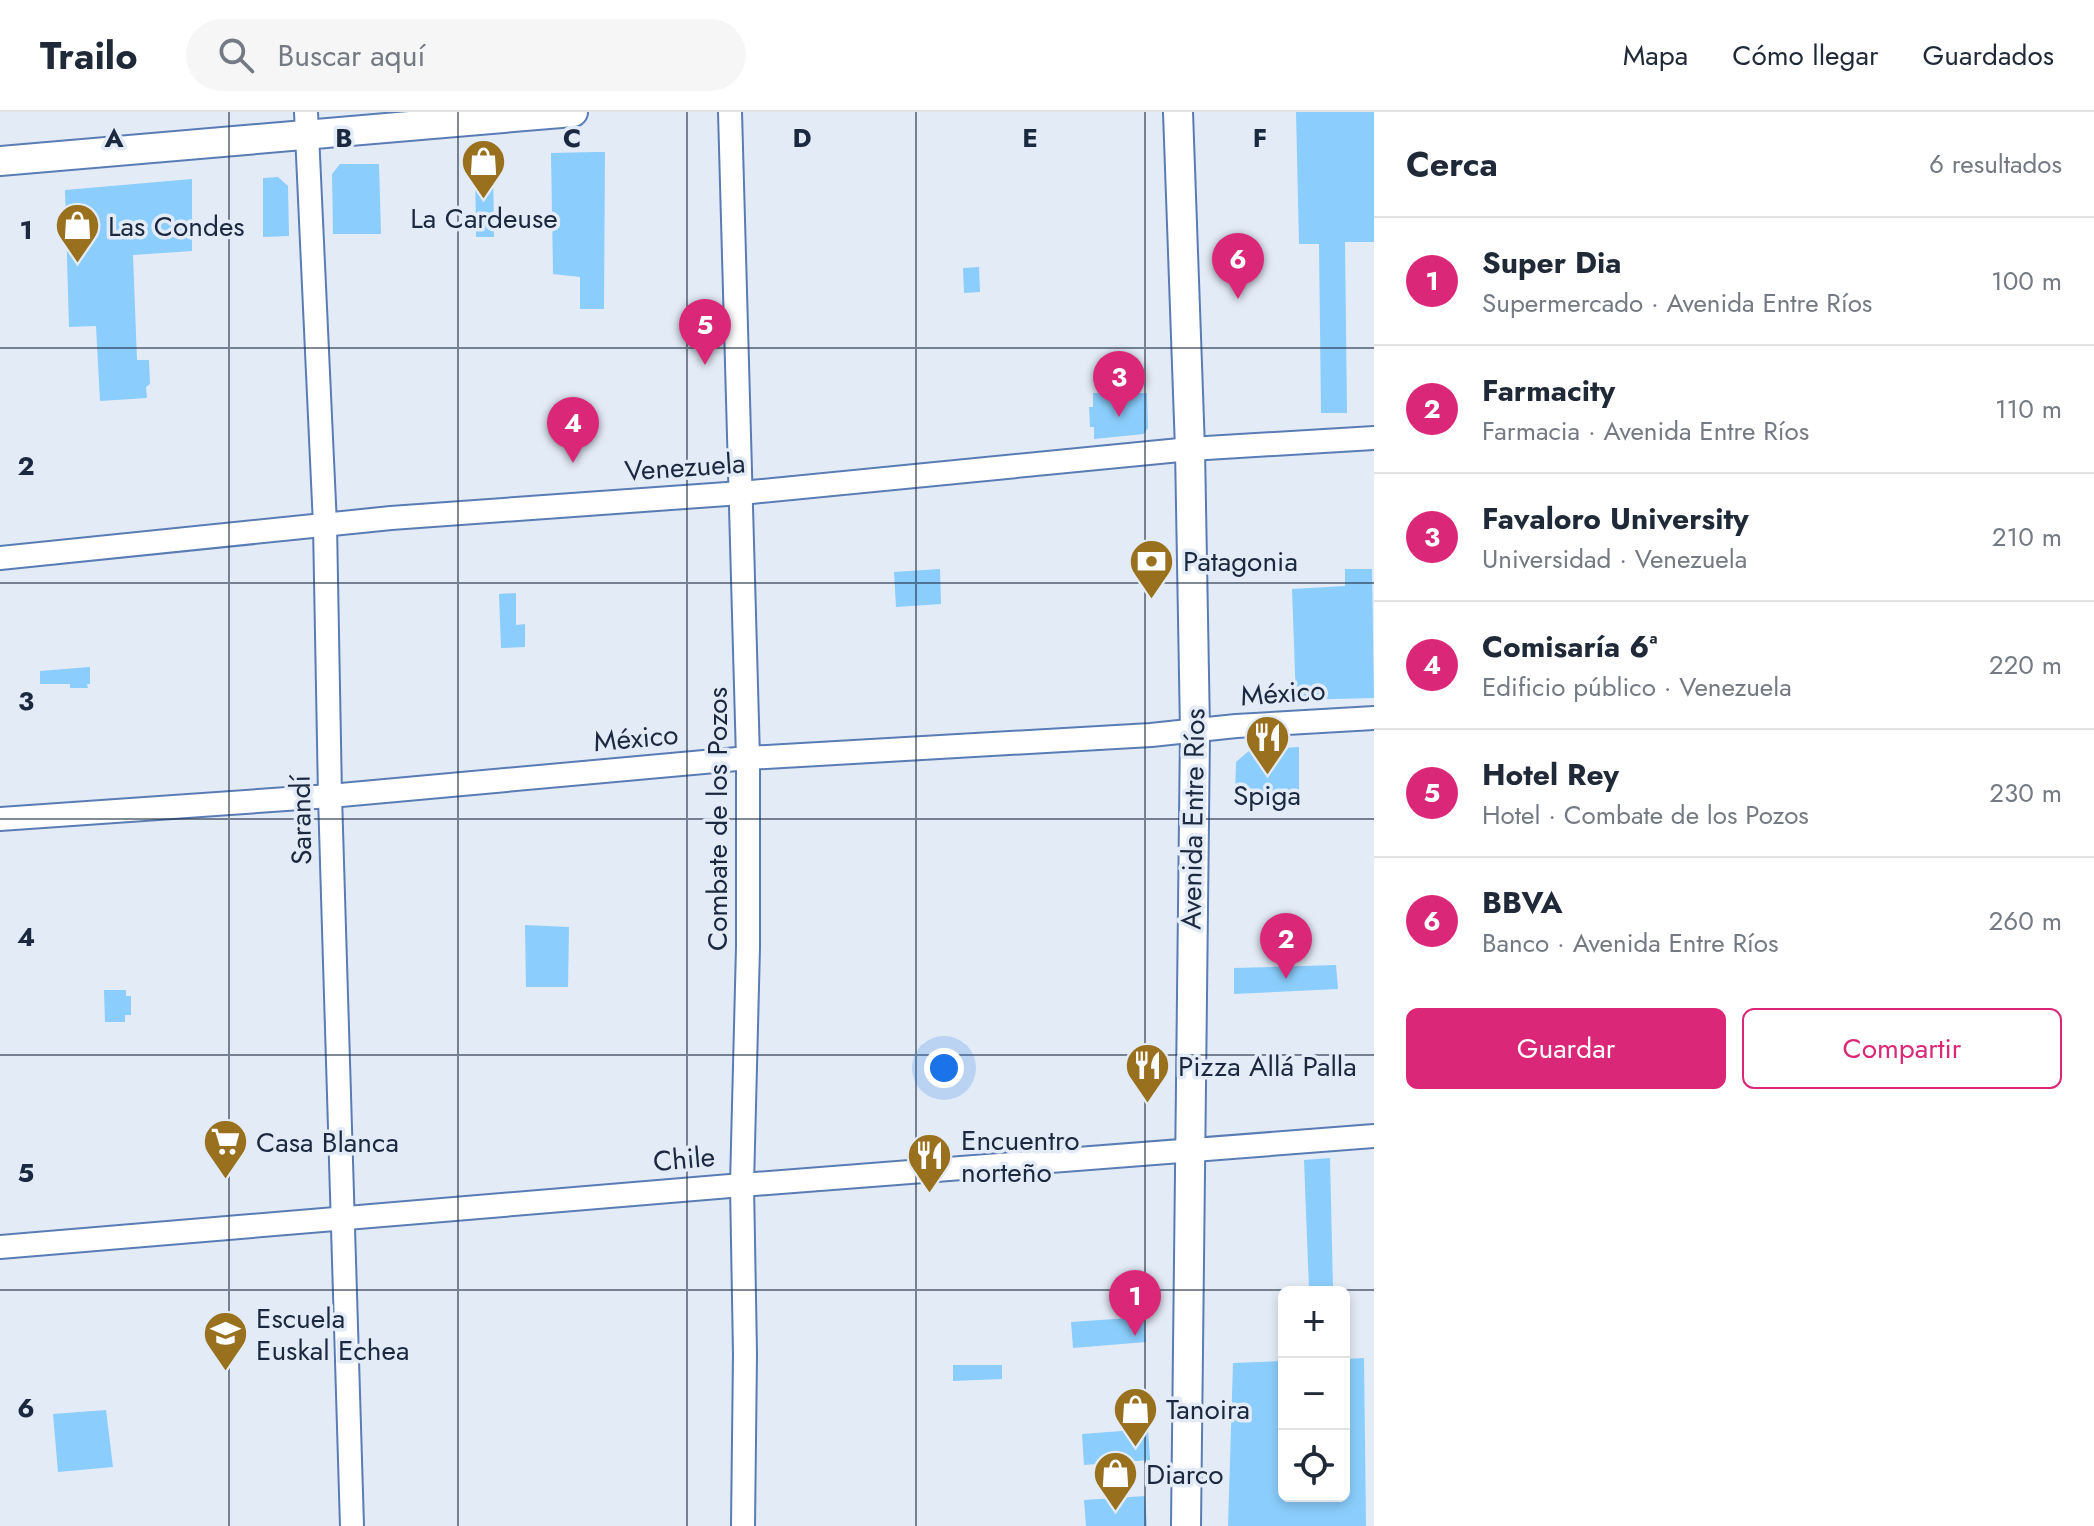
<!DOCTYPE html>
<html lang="es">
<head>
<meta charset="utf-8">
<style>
  body { margin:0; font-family:Jost,sans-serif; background:#f6f6f7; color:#1f2937 }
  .controls { position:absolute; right:24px; bottom:24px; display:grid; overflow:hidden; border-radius:12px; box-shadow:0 4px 12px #0003 }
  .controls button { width:72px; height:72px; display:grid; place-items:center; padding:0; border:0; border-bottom:2px solid #e0e1e3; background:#fff; color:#1f2937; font:40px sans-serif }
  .you { position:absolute; left:944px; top:956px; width:28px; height:28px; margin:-20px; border:6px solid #fff; border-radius:50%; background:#1a73e8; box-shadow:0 0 0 12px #1a73e833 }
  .badge { display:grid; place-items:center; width:52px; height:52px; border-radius:50%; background:#db2777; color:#fff; font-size:26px; font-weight:700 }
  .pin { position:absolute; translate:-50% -66px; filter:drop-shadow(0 2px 4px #0008) }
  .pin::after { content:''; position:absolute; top:42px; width:28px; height:24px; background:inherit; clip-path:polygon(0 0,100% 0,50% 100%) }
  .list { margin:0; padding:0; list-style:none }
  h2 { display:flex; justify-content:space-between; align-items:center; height:104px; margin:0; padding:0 32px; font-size:34px }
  h2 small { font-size:26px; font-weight:400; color:#747a83 }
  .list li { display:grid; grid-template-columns:52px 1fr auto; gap:24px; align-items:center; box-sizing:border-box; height:128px; padding:0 32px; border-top:2px solid #e0e1e3 }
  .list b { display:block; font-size:30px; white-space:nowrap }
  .list p { margin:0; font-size:26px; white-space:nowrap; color:#747a83 }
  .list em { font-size:26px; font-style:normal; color:#747a83 }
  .actions { display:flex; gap:16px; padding:24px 32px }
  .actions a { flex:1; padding:18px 0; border:2px solid #db2777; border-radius:12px; text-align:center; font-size:28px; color:#db2777 }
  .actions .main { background:#db2777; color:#fff }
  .icon { flex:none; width:44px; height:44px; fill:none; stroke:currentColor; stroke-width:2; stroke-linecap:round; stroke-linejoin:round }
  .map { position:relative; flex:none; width:1374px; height:1414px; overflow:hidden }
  header { display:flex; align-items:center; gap:48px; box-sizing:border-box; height:112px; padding:0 40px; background:#fff; border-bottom:2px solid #e0e1e3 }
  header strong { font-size:38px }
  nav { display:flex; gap:44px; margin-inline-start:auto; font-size:28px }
  .search { width:560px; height:72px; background:#f6f6f7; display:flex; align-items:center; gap:20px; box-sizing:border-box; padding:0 28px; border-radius:44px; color:#747a83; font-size:30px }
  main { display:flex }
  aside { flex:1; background:#fff }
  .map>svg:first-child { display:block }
  .building { fill:#8bcefd }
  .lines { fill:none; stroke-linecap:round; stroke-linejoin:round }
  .minor-casing { stroke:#5a7cb4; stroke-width:26 }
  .major-casing { stroke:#5a7cb4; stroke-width:32 }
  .minor { stroke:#fff; stroke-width:22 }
  .major { stroke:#fff; stroke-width:28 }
  .grid { fill:none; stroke:#1b2940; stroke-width:2; stroke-opacity:0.55 }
  .labels { text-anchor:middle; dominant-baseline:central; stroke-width:7; stroke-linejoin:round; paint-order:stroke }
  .poi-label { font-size:28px; fill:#1b2940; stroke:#e3ebf7; text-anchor:start }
  .street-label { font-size:28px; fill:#1b2940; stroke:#e3ebf7 }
  .grid-label { font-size:26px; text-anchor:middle; font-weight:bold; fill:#1b2940; stroke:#e3ebf7; stroke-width:7; stroke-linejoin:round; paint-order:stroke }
</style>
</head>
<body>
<header>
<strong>Trailo</strong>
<div class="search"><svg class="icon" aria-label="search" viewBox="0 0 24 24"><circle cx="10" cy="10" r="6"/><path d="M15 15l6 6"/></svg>Buscar aquí</div>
<nav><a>Mapa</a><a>Cómo llegar</a><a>Guardados</a></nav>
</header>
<main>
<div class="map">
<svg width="1374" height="1414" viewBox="0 0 1374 1414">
  <rect width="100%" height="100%" fill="#e3ebf7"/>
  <g class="building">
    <path d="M1296,0h78v130h-29l2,171h-26l-2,-169h-20z"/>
    <path d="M595,40h10l-1,157h-24v-32l-27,-3 -2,-121z"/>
    <path d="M475,50h18l1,75h-18z"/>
    <path d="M340,52h39l2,70h-48l-1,-60z"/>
    <path d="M278,65l10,9 1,50 -26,1v-59z"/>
    <path d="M192,67v72l-59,4 4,105h12l1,24 -4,3 1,11 -47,3 -4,-75 -27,1 -4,-137z"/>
    <path d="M979,155l1,25 -16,1 -1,-25z"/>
    <path d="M1093,281h54l1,35 -4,6 -50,5v-12h-4l-1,-20h4z"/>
    <path d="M940,457l1,35 -45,3 -2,-35z"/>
    <path d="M1345,457h27l2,129 -78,2 -4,-111 53,-3z"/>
    <path d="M516,481v32l9,-1v23l-24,1 -2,-54z"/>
    <path d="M90,555v17h-3l1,4h-18v-4h-30v-13z"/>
    <path d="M1299,635v46l-64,2 1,-33 14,-12z"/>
    <path d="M525,813l44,2 -1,60h-42z"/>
    <path d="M1336,853l2,24 -104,5v-26z"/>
    <path d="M104,878h22v6h5v19h-6v7h-20z"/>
    <path d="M1330,1046l3,131h-24l-5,-129z"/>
    <path d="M1144,1205l2,25 -73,6 -2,-26z"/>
    <path d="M1364,1246l2,168h-138l5,-163 51,-2v135h60v-137z"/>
    <path d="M953,1253h49v14l-49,2z"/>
    <path d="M106,1298l7,57 -55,5 -5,-58z"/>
    <path d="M1148,1317l2,31 -66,5 -2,-31z"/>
    <path d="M1145,1384l2,30h-61l-2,-26z"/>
  </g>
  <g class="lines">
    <defs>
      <g id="minor">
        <path d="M306,0l19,413 5,271 22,730"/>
        <path d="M730,0l18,646v189l-6,238 3,169 -2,172"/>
        <path d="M0,446l391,-40 350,-25 449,-44 184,-11"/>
        <path d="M0,707l330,-23 418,-38 403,-23 85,-9 138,-8"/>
        <path d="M0,1135l742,-62 632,-49"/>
      </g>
      <g id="major">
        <path d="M1178,0l12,337 5,282 -9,795"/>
        <path d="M0,49l573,-49"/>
      </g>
    </defs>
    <use href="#minor" class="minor-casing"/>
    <use href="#major" class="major-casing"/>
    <use href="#minor" class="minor"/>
    <use href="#major" class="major"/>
  </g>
  <path class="grid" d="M229,0v1414M458,0v1414M687,0v1414M916,0v1414M1145,0v1414M0,236h1374M0,471h1374M0,707h1374M0,943h1374M0,1178h1374"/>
  <defs>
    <symbol id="shop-pin" viewBox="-11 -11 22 30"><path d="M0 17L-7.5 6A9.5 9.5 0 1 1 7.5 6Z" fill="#99701d" stroke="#e3ebf7"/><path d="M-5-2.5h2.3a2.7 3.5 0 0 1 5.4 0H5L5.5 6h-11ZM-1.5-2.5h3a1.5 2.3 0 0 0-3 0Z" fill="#fff"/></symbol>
    <symbol id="bank-pin" viewBox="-11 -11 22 30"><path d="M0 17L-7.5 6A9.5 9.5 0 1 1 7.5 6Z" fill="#99701d" stroke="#e3ebf7"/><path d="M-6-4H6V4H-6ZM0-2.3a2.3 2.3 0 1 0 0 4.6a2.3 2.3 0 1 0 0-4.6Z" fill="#fff"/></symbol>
    <symbol id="restaurant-pin" viewBox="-11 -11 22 30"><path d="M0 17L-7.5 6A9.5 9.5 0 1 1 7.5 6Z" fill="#99701d" stroke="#e3ebf7"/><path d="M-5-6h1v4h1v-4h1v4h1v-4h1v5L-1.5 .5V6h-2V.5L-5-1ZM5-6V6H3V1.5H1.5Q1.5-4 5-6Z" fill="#fff"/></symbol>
    <symbol id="supermarket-pin" viewBox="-11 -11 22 30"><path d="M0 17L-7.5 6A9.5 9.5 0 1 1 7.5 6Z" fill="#99701d" stroke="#e3ebf7"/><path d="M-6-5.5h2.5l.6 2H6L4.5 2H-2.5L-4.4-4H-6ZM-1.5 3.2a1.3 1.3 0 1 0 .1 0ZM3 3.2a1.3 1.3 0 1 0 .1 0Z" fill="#fff"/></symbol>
    <symbol id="school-pin" viewBox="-11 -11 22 30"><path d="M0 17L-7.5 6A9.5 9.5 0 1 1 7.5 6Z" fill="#99701d" stroke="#e3ebf7"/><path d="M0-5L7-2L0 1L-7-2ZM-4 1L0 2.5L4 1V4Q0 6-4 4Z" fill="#fff"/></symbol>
  </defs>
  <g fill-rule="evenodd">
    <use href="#shop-pin" x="458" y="24" width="51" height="69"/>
    <use href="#shop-pin" x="52" y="88" width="51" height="69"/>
    <use href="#bank-pin" x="1126" y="424" width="51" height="69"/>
    <use href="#restaurant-pin" x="1242" y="600" width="51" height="69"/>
    <use href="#restaurant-pin" x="1122" y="928" width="51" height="69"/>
    <use href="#supermarket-pin" x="200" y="1004" width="51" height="69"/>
    <use href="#restaurant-pin" x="904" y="1018" width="51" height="69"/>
    <use href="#school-pin" x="200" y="1196" width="51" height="69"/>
    <use href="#shop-pin" x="1110" y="1272" width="51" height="69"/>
    <use href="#shop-pin" x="1090" y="1336" width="51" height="69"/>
  </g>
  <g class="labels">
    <g class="poi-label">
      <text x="484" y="106" text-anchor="middle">La Cardeuse</text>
      <text x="108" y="114">Las Condes</text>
      <text x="1183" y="449">Patagonia</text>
      <text x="1267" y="683" text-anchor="middle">Spiga</text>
      <text x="1178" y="954">Pizza Allá Palla</text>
      <text x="961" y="1028">Encuentro<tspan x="961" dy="32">norteño</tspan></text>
      <text x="256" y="1030">Casa Blanca</text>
      <text x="256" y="1206">Escuela<tspan x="256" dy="32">Euskal Echea</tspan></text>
      <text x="1166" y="1297">Tanoira</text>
      <text x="1146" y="1362">Diarco</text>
    </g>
    <g class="street-label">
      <text transform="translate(685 355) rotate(-4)">Venezuela</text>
      <text transform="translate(1283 581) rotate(-4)">México</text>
      <text transform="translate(636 626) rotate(-5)">México</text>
      <text transform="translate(717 707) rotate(-90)">Combate de los Pozos</text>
      <text transform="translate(1193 707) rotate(-89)">Avenida Entre Ríos</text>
      <text transform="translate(301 708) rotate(-91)">Sarandí</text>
      <text transform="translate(684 1047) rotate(-5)">Chile</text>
    </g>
  </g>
  <g class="grid-label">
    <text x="114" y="35">A</text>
    <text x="344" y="35">B</text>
    <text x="572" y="35">C</text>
    <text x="802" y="35">D</text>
    <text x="1030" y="35">E</text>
    <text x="1260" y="35">F</text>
    <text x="26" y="127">1</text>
    <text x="26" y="363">2</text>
    <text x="26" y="598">3</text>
    <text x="26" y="834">4</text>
    <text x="26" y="1070">5</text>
    <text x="26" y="1305">6</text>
  </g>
</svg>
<div class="controls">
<button>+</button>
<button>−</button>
<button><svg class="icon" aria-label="locate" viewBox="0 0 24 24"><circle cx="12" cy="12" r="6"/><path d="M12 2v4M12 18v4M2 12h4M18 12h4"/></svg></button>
</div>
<div class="you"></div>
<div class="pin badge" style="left:1135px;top:1224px">1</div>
<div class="pin badge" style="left:1286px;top:867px">2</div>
<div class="pin badge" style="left:1119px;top:305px">3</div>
<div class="pin badge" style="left:573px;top:351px">4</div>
<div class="pin badge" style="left:705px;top:253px">5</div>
<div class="pin badge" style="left:1238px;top:187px">6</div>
</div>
<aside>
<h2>Cerca<small>6 resultados</small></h2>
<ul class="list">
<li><span class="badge">1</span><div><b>Super Dia</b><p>Supermercado · Avenida Entre Ríos</p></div><em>100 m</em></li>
<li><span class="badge">2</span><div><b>Farmacity</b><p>Farmacia · Avenida Entre Ríos</p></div><em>110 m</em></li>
<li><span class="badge">3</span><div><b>Favaloro University</b><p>Universidad · Venezuela</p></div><em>210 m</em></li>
<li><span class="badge">4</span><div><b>Comisaría 6ª</b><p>Edificio público · Venezuela</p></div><em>220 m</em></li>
<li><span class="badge">5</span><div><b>Hotel Rey</b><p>Hotel · Combate de los Pozos</p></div><em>230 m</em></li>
<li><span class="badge">6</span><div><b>BBVA</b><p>Banco · Avenida Entre Ríos</p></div><em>260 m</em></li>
</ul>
<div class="actions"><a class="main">Guardar</a><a>Compartir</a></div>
</aside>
</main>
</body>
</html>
